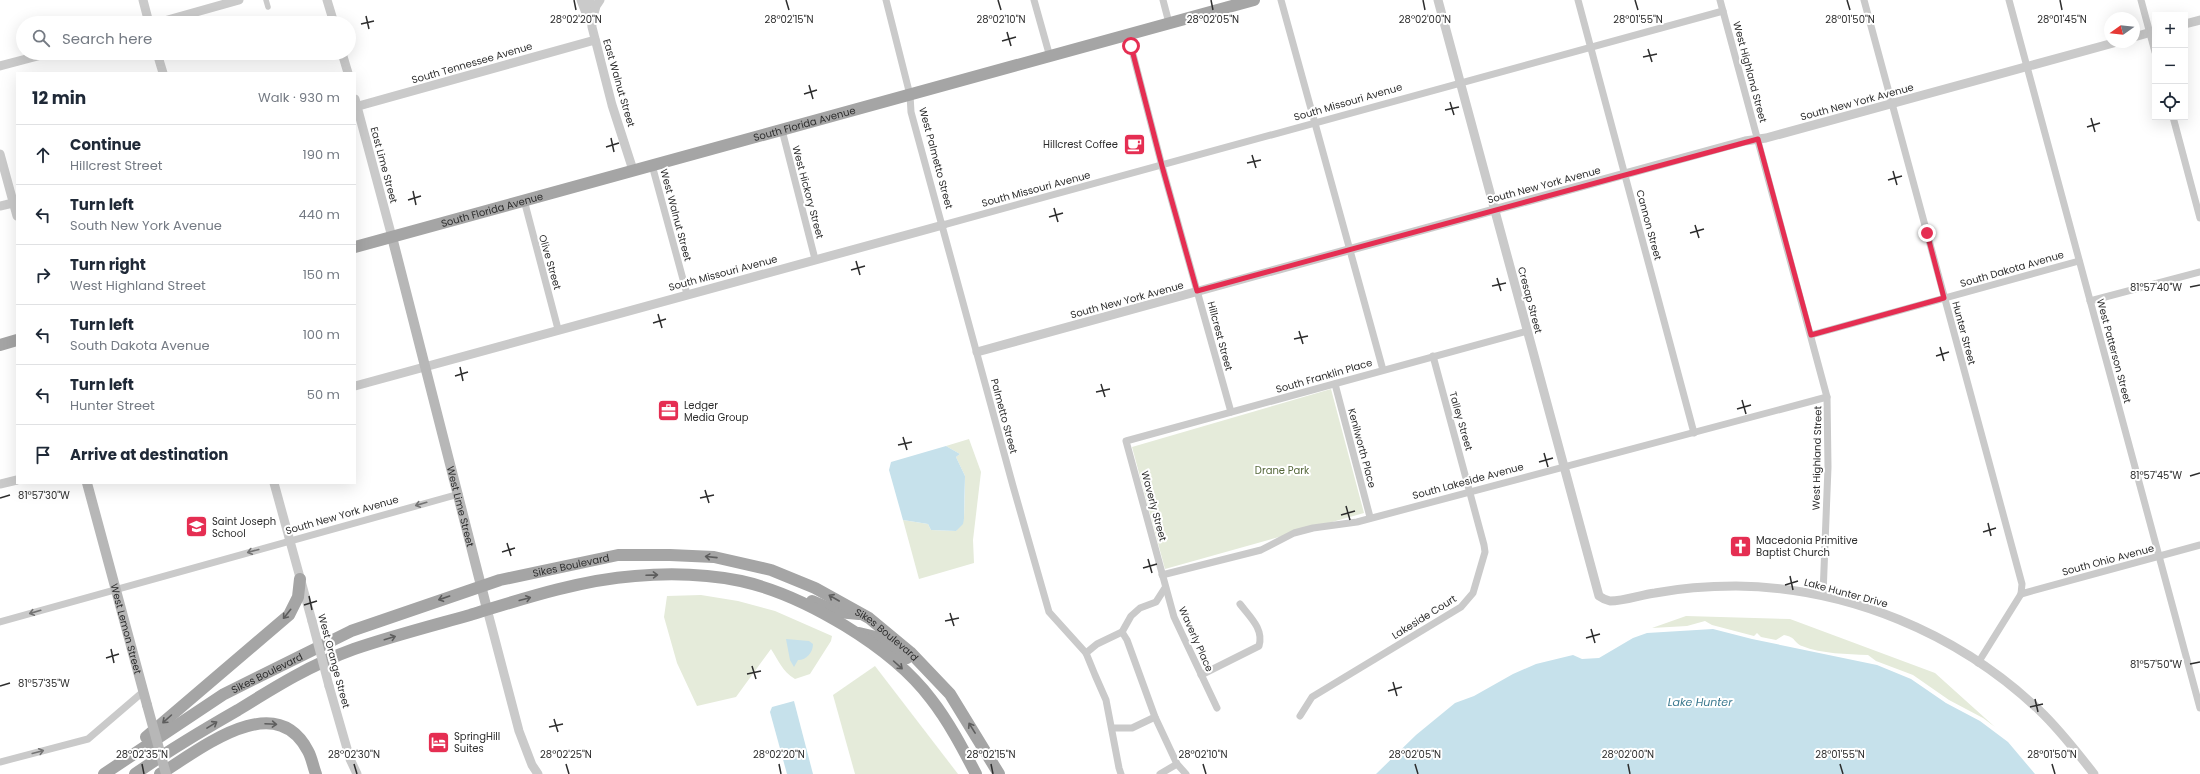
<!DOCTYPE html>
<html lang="en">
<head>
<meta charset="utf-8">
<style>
  body { margin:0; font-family:Poppins,sans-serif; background:#f2f2f3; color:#1f2937 }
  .controls { position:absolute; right:12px; top:12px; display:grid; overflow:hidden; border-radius:0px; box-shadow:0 4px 16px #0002 }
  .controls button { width:36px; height:36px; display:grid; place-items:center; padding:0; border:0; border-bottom:1px solid #e0e1e3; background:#fff; color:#1f2937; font:20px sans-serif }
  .compass { position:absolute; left:2104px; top:12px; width:36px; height:36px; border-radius:50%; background:#fff; box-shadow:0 4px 16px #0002; rotate:255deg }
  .stop { position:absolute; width:12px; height:12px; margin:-9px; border:3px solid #e52e52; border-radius:50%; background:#fff }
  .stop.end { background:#e52e52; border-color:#fff; box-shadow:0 1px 4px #0008 }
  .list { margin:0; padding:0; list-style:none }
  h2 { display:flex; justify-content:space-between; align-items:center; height:52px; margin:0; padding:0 16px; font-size:17px }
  h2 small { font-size:13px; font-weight:400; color:#747a83 }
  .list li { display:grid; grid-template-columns:26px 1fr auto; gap:12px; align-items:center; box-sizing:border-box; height:60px; padding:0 16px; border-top:1px solid #e0e1e3 }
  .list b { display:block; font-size:15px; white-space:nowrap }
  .list p { margin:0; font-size:13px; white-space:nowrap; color:#747a83 }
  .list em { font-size:13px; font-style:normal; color:#747a83 }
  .icon { flex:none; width:22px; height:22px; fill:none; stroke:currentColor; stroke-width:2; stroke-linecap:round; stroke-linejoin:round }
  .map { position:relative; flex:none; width:2200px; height:774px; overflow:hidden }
  .search { position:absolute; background:#fff; box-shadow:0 4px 16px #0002; left:16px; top:16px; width:340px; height:44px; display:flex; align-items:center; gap:10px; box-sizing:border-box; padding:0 14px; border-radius:22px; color:#747a83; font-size:15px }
  .panel { position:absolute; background:#fff; box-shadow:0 4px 16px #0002; left:16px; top:72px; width:340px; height:412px; border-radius:0px }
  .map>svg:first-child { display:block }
  .green { fill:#e5ebda }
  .water { fill:#c6e1eb }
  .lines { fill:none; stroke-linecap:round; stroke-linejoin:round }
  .pedestrian { stroke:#cacaca; stroke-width:5.5 }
  .minor { stroke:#cacaca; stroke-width:7 }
  .tertiary { stroke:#cacaca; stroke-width:9 }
  .secondary { stroke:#b7b7b7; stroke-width:10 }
  .primary { stroke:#a5a5a5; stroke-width:12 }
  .tertiary-bridge { stroke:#cacaca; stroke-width:9 }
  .secondary-bridge { stroke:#b7b7b7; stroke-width:10 }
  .oneway { stroke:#747474 }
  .oneway2 { stroke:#5d5d5d }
  .route { stroke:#e52e52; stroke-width:5 }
  .ticks { fill:none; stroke:#2d2d2d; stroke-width:1.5 }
  .labels { text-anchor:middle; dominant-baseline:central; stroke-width:4; stroke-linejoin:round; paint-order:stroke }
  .street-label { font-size:10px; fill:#2d2d2d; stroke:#fff }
  .poi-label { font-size:10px; fill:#2d2d2d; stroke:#fff; text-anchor:start }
  .park-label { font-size:10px; fill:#56683b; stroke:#fff }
  .water-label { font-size:11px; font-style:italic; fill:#3b798f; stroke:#fff }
  .ticks-label { font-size:10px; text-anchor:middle; fill:#2d2d2d; stroke:#fff; stroke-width:4; stroke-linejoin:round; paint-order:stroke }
</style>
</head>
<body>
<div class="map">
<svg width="2200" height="774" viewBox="0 0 2200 774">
  <rect width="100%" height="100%" fill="#fff"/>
  <g class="green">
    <path d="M1331,389l33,124 -199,56 -33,-122z"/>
    <path d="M969,439l12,33 -8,68 1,23 -55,16 -16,-59 25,4 3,6 25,1 8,-12 1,-31v-12l-9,-19 4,-3 -14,-8z"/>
    <path d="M701,595l37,6 37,10 57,25 -1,5 -21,33 -15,5c-13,-8 -16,-18 -24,-30l-35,48 -39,9 -20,-43 -13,-46 3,-21z"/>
    <path d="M1686,616l104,3 145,54 60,54 -12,-9 -34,-18 -36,-25 -37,-14 -8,-6c-21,-1 -46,-1 -66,-9 -8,-3 -6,-9 -18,-11l-8,5 -15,-3 -4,-4 -3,3 -42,-11 -7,-4 -18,5 -35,2z"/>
    <path d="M875,666l83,108h-103l-22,-79z"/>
  </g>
  <g class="water">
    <path d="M946,446l14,8 -4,3 9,19 -1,43 -1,5 -7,7 -25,-1 -3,-6 -25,-4 -14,-50 2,-8z"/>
    <path d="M1713,629l39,10 125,26 34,14 35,24 34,18 28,21 27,32h-659l40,-39 39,-32 19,-7 39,-22 23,-10 37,-9 9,4 17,-1 34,-20 14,-5z"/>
    <path d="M786,639l23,2 4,3c0,8 -6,16 -15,16l-4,7 -4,-7z"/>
    <path d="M794,701l19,73h-26l-17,-62 2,-5z"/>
  </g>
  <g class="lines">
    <path class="pedestrian" d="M266,0l2,7"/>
    <g class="minor">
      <path d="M886,0l24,95 1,17 102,374 36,126 37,41 9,22 11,25 13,68 2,6"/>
      <path d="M1034,0l16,57"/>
      <path d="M1163,0l6,23"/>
      <path d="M1281,0l102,370"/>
      <path d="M1578,0l116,433"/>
      <path d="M1720,0l107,397 1,70 -5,128"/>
      <path d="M1864,0l158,584 -1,10 -43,69"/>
      <path d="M2009,0l191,708"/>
      <path d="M2141,0l14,52"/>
      <path d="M1128,35l34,131 69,246"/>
      <path d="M2173,117l27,101"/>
      <path d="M782,130l33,129"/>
      <path d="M652,165l35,129"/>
      <path d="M524,200l34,129"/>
      <path d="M943,225l780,-214"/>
      <path d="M2090,301l110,-29"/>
      <path d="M1811,335l268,-74"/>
      <path d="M1335,384l35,133"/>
      <path d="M1162,575l99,-25 33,-17 19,-5 44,-6 470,-125"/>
      <path d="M2021,594l179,-49"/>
      <path d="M0,622l459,-128"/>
      <path d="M1122,632l5,8 28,77 22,47 9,10"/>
      <path d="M1086,653l11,-9 25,-12 9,-16 9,-8 16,-6 9,-14"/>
      <path d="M1201,675l58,-29c5,-17 -9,-29 -19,-42"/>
      <path d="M1217,708l-43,-91 -48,-176 401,-110"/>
      <path d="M1300,716l12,-19 149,-90 12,-14 12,-41 -1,-7 -51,-189"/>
      <path d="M1112,728h20l23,-11"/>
      <path d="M0,762l88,-23 56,-48"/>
      <path d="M1160,774l17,-10"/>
    </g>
    <g class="tertiary">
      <path d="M143,0l6,23"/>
      <path d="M327,0l7,23"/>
      <path d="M581,0l7,18"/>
      <path d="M590,0l2,27 20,78 21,65"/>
      <path d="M1438,0l161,596c4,3 7,4 11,5 15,0 30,-6 45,-8 26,-5 54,-7 81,-7 111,1 222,47 303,124 20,19 38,42 55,64"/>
      <path d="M593,17l3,-11 4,-6"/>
      <path d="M157,23l82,-23"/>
      <path d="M2185,24l15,-4"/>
      <path d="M2134,37l21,-6"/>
      <path d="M157,53l6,20"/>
      <path d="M342,53l6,20"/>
      <path d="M0,66l49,-13"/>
      <path d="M355,99l37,138"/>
      <path d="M355,107l240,-67"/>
      <path d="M0,154l17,62"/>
      <path d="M0,206l17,-4"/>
      <path d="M977,352l768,-211 21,-3 351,-96"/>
      <path d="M355,386l588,-161"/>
      <path d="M274,483l38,138"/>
      <path d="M0,484l17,-4"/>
      <path d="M487,609l32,122 13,34 6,9"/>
      <path d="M329,686l21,73 7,15"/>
    </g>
    <g class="secondary">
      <path id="s1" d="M392,237l95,372"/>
      <path id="s2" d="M87,483l60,222"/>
    </g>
    <g class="primary">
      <path id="s3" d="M355,247l899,-247"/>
      <path d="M0,345l17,-5"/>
      <path d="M812,601l26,11 21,2"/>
      <path d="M859,633l17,4 31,21"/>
      <path d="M146,737l143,-122 9,-18 2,-18"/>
      <path id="s4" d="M104,774l120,-80 127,-63 149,-51 118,-25h52l44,2 57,13 44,18 54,30 41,34 40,42 49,80"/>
      <path d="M135,774c33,-23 68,-44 103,-64 37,-23 74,-46 116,-61 38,-13 77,-23 116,-34 52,-16 110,-35 165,-39 34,-3 71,-2 106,5 63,14 151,66 190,118 18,23 32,50 45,75"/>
      <path d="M160,774c38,-23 115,-87 148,-23 4,7 5,16 8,23"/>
    </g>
    <path class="tertiary-bridge" d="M312,621l17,65"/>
    <path class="secondary-bridge" d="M147,705l19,69"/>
  </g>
  <defs><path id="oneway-shaft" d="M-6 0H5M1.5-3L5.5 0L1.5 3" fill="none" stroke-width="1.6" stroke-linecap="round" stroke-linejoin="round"/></defs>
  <g class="oneway">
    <use href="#oneway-shaft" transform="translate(421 504) rotate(164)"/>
    <use href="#oneway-shaft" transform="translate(253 551) rotate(165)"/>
    <use href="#oneway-shaft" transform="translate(35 612) rotate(164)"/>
    <use href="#oneway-shaft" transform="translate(38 752) rotate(-15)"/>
  </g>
  <g class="oneway2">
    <use href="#oneway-shaft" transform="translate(711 557) rotate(-174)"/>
    <use href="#oneway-shaft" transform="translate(652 575) rotate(-2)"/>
    <use href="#oneway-shaft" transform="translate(444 598) rotate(161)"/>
    <use href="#oneway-shaft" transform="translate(834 598) rotate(-150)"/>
    <use href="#oneway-shaft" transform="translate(525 599) rotate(-15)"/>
    <use href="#oneway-shaft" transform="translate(287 614) rotate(129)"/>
    <use href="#oneway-shaft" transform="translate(390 638) rotate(-17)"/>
    <use href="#oneway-shaft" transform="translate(898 665) rotate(42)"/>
    <use href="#oneway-shaft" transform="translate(167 719) rotate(138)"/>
    <use href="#oneway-shaft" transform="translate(271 724) rotate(3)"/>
    <use href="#oneway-shaft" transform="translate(212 725) rotate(-32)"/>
    <use href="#oneway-shaft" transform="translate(972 728) rotate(-122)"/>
  </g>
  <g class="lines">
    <path class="route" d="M1131,46l31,120 35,125 561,-152 53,196 133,-37 -17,-65"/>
  </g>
  <path class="ticks" d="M574,0l2,10M786,0l3,10M998,0l3,10M1211,0l2,10M1423,0l2,10M1635,0l3,10M1847,0l3,10M2060,0l2,10M366,16l3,13M361,24l13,-3M1007,32l4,14M1002,41l14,-4M1648,49l4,13M1643,57l14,-3M809,85l4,14M804,94l13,-4M1450,102l4,13M1445,110l14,-3M2091,118l4,14M2087,127l13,-4M611,138l3,14M606,147l13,-4M1252,155l4,13M1247,163l14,-3M1893,171l4,14M1888,180l14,-4M413,191l3,14M408,200l13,-4M1054,208l4,14M1049,217l14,-4M1695,225l4,13M1690,233l14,-4M856,261l4,14M851,270l14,-4M1497,278l4,13M1492,286l14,-3M2190,287l10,-2M658,314l4,14M653,323l13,-4M1299,331l4,13M1294,339l14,-3M1940,347l4,14M1936,356l13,-4M460,367l3,14M455,376l13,-4M1101,384l4,13M1096,392l14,-3M1742,400l4,14M1737,409l14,-4M903,437l4,13M898,445l14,-3M1544,453l4,14M1539,462l14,-4M2190,476l10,-3M705,490l4,13M0,498l10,-3M700,498l14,-3M1346,506l4,14M1341,515l14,-4M1988,523l3,13M1983,532l13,-4M507,543l4,13M502,552l13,-4M1148,559l4,14M1143,568l14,-4M1790,576l3,14M1785,585l13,-4M309,596l3,14M304,605l13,-4M950,613l4,13M945,621l14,-3M1591,629l4,14M1586,638l14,-4M111,649l3,14M106,658l13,-4M2190,664l10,-2M752,666l4,13M747,674l14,-3M1393,682l4,14M0,686l10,-3M1388,691l14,-4M2035,699l3,13M2030,707l13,-3M554,719l4,13M549,727l14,-3M142,764l2,10M354,764l3,10M566,764l3,10M779,764l2,10M991,764l2,10M1203,764l3,10M1415,764l3,10M1628,764l2,10M1840,764l3,10M2052,764l3,10"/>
  <defs>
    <symbol id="cafe-square" viewBox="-11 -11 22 22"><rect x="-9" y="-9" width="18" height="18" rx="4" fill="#e52e52" stroke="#fff"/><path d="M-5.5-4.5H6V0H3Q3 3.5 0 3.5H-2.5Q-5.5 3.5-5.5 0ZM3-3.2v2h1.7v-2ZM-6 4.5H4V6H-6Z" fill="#fff"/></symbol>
    <symbol id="office-square" viewBox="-11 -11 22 22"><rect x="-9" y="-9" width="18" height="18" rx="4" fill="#e52e52" stroke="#fff"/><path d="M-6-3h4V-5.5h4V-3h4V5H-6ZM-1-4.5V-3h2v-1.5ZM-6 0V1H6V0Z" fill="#fff"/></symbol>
    <symbol id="school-square" viewBox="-11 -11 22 22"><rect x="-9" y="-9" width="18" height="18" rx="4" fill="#e52e52" stroke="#fff"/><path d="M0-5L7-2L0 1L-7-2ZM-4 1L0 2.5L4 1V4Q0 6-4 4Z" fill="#fff"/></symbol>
    <symbol id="church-square" viewBox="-11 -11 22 22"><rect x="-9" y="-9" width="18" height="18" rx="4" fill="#e52e52" stroke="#fff"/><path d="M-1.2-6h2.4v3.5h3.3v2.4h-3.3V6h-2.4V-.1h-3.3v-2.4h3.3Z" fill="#fff"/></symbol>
    <symbol id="hotel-square" viewBox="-11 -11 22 22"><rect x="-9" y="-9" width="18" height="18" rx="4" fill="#e52e52" stroke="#fff"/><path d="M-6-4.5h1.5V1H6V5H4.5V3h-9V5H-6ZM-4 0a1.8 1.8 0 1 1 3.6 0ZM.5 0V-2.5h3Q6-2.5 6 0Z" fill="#fff"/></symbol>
  </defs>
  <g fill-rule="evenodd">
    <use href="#cafe-square" x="1122" y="132" width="25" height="25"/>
    <use href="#office-square" x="656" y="398" width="25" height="25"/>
    <use href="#school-square" x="184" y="514" width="25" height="25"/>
    <use href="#church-square" x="1728" y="534" width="25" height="25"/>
    <use href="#hotel-square" x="426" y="730" width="25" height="25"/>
  </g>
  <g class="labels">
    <g class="street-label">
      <text transform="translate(472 63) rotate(-16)">South Tennessee Avenue</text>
      <text transform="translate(1750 72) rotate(75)">West Highland Street</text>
      <text transform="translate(619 83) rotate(74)">East Walnut Street</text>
      <text transform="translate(1348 102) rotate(-16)">South Missouri Avenue</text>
      <text transform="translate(1857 102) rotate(-15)">South New York Avenue</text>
      <text stroke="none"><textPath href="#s3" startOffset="466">South Florida Avenue</textPath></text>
      <text transform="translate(936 158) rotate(75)">West Palmetto Street</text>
      <text transform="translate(384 165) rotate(75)">East Lime Street</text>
      <text transform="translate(1544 185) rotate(-15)">South New York Avenue</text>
      <text transform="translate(1036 189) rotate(-15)">South Missouri Avenue</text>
      <text transform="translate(808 192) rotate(75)">West Hickory Street</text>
      <text stroke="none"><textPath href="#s3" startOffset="142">South Florida Avenue</textPath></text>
      <text transform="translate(676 215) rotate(75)">West Walnut Street</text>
      <text transform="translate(1649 225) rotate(75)">Cannon Street</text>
      <text transform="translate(550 262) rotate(74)">Olive Street</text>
      <text transform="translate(2012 269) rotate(-16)">South Dakota Avenue</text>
      <text transform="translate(723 273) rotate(-15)">South Missouri Avenue</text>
      <text transform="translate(1127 300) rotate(-15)">South New York Avenue</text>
      <text transform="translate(1530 300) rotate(75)">Cresap Street</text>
      <text transform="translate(1964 333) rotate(75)">Hunter Street</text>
      <text transform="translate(1220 336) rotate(75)">Hillcrest Street</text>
      <text transform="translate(2114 351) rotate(75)">West Patterson Street</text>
      <text transform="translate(1324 376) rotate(-16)">South Franklin Place</text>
      <text transform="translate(1004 416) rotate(75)">Palmetto Street</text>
      <text transform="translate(1461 421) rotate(74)">Talley Street</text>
      <text transform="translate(1362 448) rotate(75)">Kenilworth Place</text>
      <text transform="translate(1817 458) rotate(-89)">West Highland Street</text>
      <text transform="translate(1468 481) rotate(-15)">South Lakeside Avenue</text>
      <text transform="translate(1154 506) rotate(75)">Waverly Street</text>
      <text stroke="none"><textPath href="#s1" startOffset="278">West Lime Street</textPath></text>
      <text transform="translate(342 515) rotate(-16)">South New York Avenue</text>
      <text transform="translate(2108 560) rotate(-15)">South Ohio Avenue</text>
      <text stroke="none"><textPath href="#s4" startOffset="516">Sikes Boulevard</textPath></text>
      <text transform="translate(1846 593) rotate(15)">Lake Hunter Drive</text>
      <text transform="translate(1424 617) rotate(-32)">Lakeside Court</text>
      <text stroke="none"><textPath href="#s2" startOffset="151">West Lemon Street</textPath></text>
      <text stroke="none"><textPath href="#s4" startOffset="852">Sikes Boulevard</textPath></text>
      <text transform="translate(1196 639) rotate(66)">Waverly Place</text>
      <text transform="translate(334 661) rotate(75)">West Orange Street</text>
      <text stroke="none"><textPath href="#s4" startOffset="192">Sikes Boulevard</textPath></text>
    </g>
    <g class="poi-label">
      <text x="1118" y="144" text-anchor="end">Hillcrest Coffee</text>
      <text x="684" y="405">Ledger<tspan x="684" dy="12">Media Group</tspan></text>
      <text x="212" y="521">Saint Joseph<tspan x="212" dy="12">School</tspan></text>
      <text x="1756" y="540">Macedonia Primitive<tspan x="1756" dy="12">Baptist Church</tspan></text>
      <text x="454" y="736">SpringHill<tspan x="454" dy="12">Suites</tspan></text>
    </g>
    <g class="park-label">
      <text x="1282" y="470">Drane Park</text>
    </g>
    <g class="water-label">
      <text x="1700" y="702">Lake Hunter</text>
    </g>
  </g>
  <g class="ticks-label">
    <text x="576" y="23">28°02'20"N</text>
    <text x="789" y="23">28°02'15"N</text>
    <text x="1001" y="23">28°02'10"N</text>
    <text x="1213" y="23">28°02'05"N</text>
    <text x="1425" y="23">28°02'00"N</text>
    <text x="1638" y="23">28°01'55"N</text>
    <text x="1850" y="23">28°01'50"N</text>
    <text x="2062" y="23">28°01'45"N</text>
    <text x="2156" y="291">81°57'40"W</text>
    <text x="2156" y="479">81°57'45"W</text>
    <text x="44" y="499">81°57'30"W</text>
    <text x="2156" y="668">81°57'50"W</text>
    <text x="44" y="687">81°57'35"W</text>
    <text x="142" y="758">28°02'35"N</text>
    <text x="354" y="758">28°02'30"N</text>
    <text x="566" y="758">28°02'25"N</text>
    <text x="779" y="758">28°02'20"N</text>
    <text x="991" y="758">28°02'15"N</text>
    <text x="1203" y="758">28°02'10"N</text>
    <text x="1415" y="758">28°02'05"N</text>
    <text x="1628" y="758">28°02'00"N</text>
    <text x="1840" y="758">28°01'55"N</text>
    <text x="2052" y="758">28°01'50"N</text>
  </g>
</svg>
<div class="controls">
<button>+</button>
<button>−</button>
<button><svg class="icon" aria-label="locate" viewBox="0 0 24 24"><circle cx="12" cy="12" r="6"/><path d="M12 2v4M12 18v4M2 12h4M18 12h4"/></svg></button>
</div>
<svg class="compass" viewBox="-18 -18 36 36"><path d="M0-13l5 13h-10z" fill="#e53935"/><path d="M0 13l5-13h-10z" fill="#747a83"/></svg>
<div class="stop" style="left:1131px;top:46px"></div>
<div class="stop end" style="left:1927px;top:233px"></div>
<div class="search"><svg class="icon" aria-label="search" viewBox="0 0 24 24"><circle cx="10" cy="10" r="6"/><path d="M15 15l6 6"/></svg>Search here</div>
<section class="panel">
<h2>12 min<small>Walk · 930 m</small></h2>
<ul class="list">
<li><svg class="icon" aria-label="ahead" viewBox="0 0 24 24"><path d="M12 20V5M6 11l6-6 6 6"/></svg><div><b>Continue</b><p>Hillcrest Street</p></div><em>190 m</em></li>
<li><svg class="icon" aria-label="left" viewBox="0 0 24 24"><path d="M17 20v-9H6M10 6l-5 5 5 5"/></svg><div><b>Turn left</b><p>South New York Avenue</p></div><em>440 m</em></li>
<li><svg class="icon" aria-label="right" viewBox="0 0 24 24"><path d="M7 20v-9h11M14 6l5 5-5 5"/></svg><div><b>Turn right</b><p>West Highland Street</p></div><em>150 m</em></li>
<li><svg class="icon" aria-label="left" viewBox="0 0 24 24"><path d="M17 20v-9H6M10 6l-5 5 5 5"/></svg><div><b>Turn left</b><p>South Dakota Avenue</p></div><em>100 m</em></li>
<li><svg class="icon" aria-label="left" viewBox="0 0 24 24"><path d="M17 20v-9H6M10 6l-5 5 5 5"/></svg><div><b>Turn left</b><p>Hunter Street</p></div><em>50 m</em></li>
<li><svg class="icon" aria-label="arrive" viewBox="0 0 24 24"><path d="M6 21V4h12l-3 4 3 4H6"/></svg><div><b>Arrive at destination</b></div></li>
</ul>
</section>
</div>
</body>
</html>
